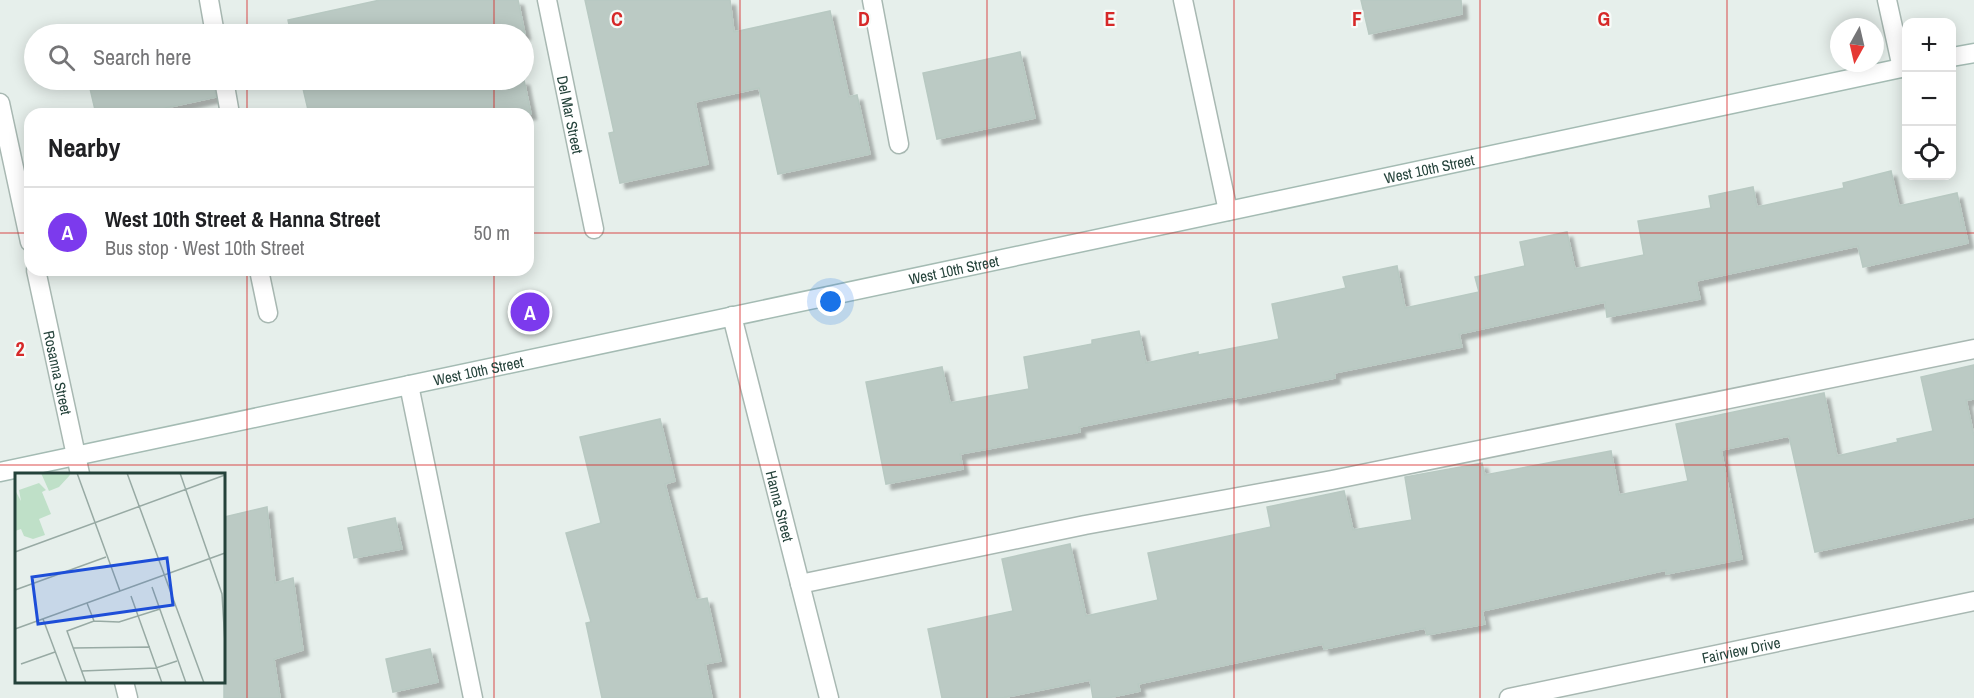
<!DOCTYPE html>
<html lang="en">
<head>
<meta charset="utf-8">
<style>
  body { margin:0; font-family:"Archivo Narrow",sans-serif; background:#f2f2f2; color:#202124 }
  .controls { position:absolute; right:18px; top:18px; display:grid; overflow:hidden; border-radius:12px; box-shadow:0 3px 15px #0003 }
  .controls button { width:54px; height:54px; display:grid; place-items:center; padding:0; border:0; border-bottom:2px solid #e0e0e0; background:#fff; color:#202124; font:30px sans-serif }
  .compass { position:absolute; left:1830px; top:18px; width:54px; height:54px; border-radius:50%; background:#fff; box-shadow:0 3px 15px #0003; rotate:188deg }
  .you { position:absolute; left:831px; top:302px; width:21px; height:21px; margin:-15px; border:4px solid #fff; border-radius:50%; background:#1a73e8; box-shadow:0 0 0 9px #1a73e833 }
  .badge { display:grid; place-items:center; width:39px; height:39px; border-radius:50%; background:#7c3aed; color:#fff; font-size:20px; font-weight:700 }
  .pin { position:absolute; translate:-50% -50%; border:3px solid #fff; box-shadow:0 2px 6px #0006 }
  .list { margin:0; padding:0; list-style:none }
  h2 { display:flex; justify-content:space-between; align-items:center; height:78px; margin:0; padding:0 24px; font-size:26px }
  h2 small { font-size:20px; font-weight:400; color:#757577 }
  .list li { display:grid; grid-template-columns:39px 1fr auto; gap:18px; align-items:center; box-sizing:border-box; height:90px; padding:0 24px; border-top:2px solid #e0e0e0 }
  .list b { display:block; font-size:22px; white-space:nowrap }
  .list p { margin:0; font-size:20px; white-space:nowrap; color:#757577 }
  .list em { font-size:20px; font-style:normal; color:#757577 }
  .icon { flex:none; width:33px; height:33px; fill:none; stroke:currentColor; stroke-width:2; stroke-linecap:round; stroke-linejoin:round }
  .map { position:relative; flex:none; width:1974px; height:698px; overflow:hidden }
  .search { position:absolute; background:#fff; box-shadow:0 3px 15px #0003; left:24px; top:24px; width:510px; height:66px; display:flex; align-items:center; gap:15px; box-sizing:border-box; padding:0 21px; border-radius:33px; color:#757577; font-size:22px }
  .panel { position:absolute; background:#fff; box-shadow:0 3px 15px #0003; left:24px; top:108px; width:510px; height:168px; border-radius:18px }
  .map>svg:first-child { display:block }
  .building { fill:#bbcac4; stroke:#b8c9c2; stroke-width:1.5; filter:url(#shadow) }
  .lines { fill:none; stroke-linecap:round; stroke-linejoin:round }
  .lane-casing { stroke:#a8b8b2; stroke-width:21 }
  .street-casing { stroke:#a8b8b2; stroke-width:21 }
  .secondary-casing { stroke:#a4bbb3; stroke-width:21 }
  .lane { stroke:#fff; stroke-width:18 }
  .street { stroke:#fff; stroke-width:18 }
  .secondary { stroke:#fff; stroke-width:18 }
  .grid { fill:none; stroke:#d62828; stroke-width:1.5; stroke-opacity:0.55 }
  .labels { text-anchor:middle; dominant-baseline:central; stroke-width:4.5; stroke-linejoin:round; paint-order:stroke }
  .street-label { font-size:15px; fill:#24423a; stroke:#f7fbf9 }
  .inset-road { fill:none; stroke:#98aaa4; stroke-width:1.5 }
  .view { fill:#1d4ed8; fill-opacity:0.15; stroke:#1d4ed8; stroke-width:3 }
  .inset-edge { fill:none; stroke:#24423a; stroke-width:3 }
  .grid-label { font-size:20px; text-anchor:middle; font-weight:bold; fill:#d62828; stroke:#f7fbf9; stroke-width:4.5; stroke-linejoin:round; paint-order:stroke }
</style>
</head>
<body>
<div class="map">
<svg width="1974" height="698" viewBox="0 0 1974 698">
  <defs>
    <filter id="shadow"><feDropShadow dx="5.5" dy="5.5" stdDeviation="1.5" flood-color="#0004"/></filter>
  </defs>
  <rect width="100%" height="100%" fill="#e6efeb"/>
  <g class="building">
    <path d="M380,0h138l7,34h-234l-3,-14z"/>
    <path d="M585,0h145l4,32 96,-21 19,86 8,-2 13,59 -92,20 -19,-86 -64,14 13,62 -88,19 -11,-50 5,-1z"/>
    <path d="M1361,0h100l1,14 -93,20z"/>
    <path d="M1020,52l15,66 -98,21 -14,-66z"/>
    <path d="M88,80h125l3,17 -78,17h-42z"/>
    <path d="M301,80h223l7,34h-222z"/>
    <path d="M1891,171l8,35 58,-13 11,50 -105,24 -5,-21 -162,35 4,18 -93,18 -2,-15 -146,32 3,13 -128,26 1,5 -101,21 -1,-3 -154,31 1,5 -120,22 3,15 -77,15 -20,-102 76,-15 8,36 79,-14 -5,-32 68,-13v-4l47,-9 7,32 52,-11v3l81,-16 -7,-35 74,-16 -3,-11 54,-11 8,42 74,-16 -4,-15 50,-11 -5,-24 47,-10 8,37 69,-14 -6,-34 73,-13 -2,-12 44,-9 4,20 87,-19 -1,-5z"/>
    <path d="M1974,365v34l-8,1 8,36v81l-159,35 -26,-116 -68,14 21,109 -76,15v-4l-184,41 3,13 -58,11 -2,-7 -101,21 -1,-5 -185,40 2,7 -32,7h-15l-3,-18 -88,18h-60l-14,-69 85,-18 -11,-52 68,-15 16,72 72,-16 -10,-47 123,-26 -4,-20 77,-16 9,39 59,-10 -7,-43 77,-14 3,12 126,-24 8,44 69,-14 -12,-57 148,-31 13,63 61,-14 -1,-3 36,-8 -12,-54z"/>
    <path d="M660,419l15,62 -10,3 31,116 11,-2 14,63 -16,3 7,34h-110l-16,-75 5,-1 -25,-89 35,-10 -21,-86z"/>
    <path d="M267,507l8,76 18,-5 10,72 -29,9 6,39h-56v-181z"/>
    <path d="M395,518l7,31 -48,9 -6,-30z"/>
    <path d="M430,649l8,33 -45,10 -7,-33z"/>
  </g>
  <g class="lines">
    <defs>
      <g id="lane">
        <path d="M409,385l64,313"/>
        <path d="M800,584l285,-59 247,-45 642,-131"/>
      </g>
      <g id="street">
        <path d="M209,0l6,34"/>
        <path id="s1" d="M547,0l47,229"/>
        <path d="M872,0l27,144"/>
        <path d="M1183,0l45,211"/>
        <path d="M1887,0l15,68"/>
        <path d="M224,80l6,34"/>
        <path d="M0,103l30,139"/>
        <path id="s2" d="M36,270l44,204"/>
        <path d="M259,270l9,43"/>
        <path id="s3" d="M732,316l97,382"/>
        <path d="M124,682l4,16"/>
        <path id="s4" d="M1509,698l465,-97"/>
      </g>
      <g id="secondary">
        <path d="M1952,57l22,-4"/>
        <path id="s5" d="M0,472l1906,-405"/>
      </g>
    </defs>
    <use href="#lane" class="lane-casing"/>
    <use href="#street" class="street-casing"/>
    <use href="#secondary" class="secondary-casing"/>
    <use href="#lane" class="lane"/>
    <use href="#street" class="street"/>
    <use href="#secondary" class="secondary"/>
  </g>
  <path class="grid" d="M247,0v34M494,0v34M740,0v698M987,0v698M1234,0v698M1480,0v698M1727,0v698M247,80v34M494,80v34M0,233h30M528,233h1446M247,270v428M494,270v428M0,465h1974"/>
  <g class="labels">
    <g class="street-label">
      <text stroke="none"><textPath href="#s1" startOffset="117">Del Mar Street</textPath></text>
      <text stroke="none"><textPath href="#s5" startOffset="1461">West 10th Street</textPath></text>
      <text stroke="none"><textPath href="#s5" startOffset="975">West 10th Street</textPath></text>
      <text stroke="none"><textPath href="#s5" startOffset="489">West 10th Street</textPath></text>
      <text stroke="none"><textPath href="#s2" startOffset="105">Rosanna Street</textPath></text>
      <text stroke="none"><textPath href="#s3" startOffset="196">Hanna Street</textPath></text>
      <text stroke="none"><textPath href="#s4" startOffset="237">Fairview Drive</textPath></text>
    </g>
  </g>
  <g transform="translate(15 473)">
    <rect width="210" height="210" fill="#e6efeb"/>
    <path d="M26,0h28l1,2 -11,12 -10,4zM24,10l7,7 -4,2 9,22 -12,5 6,16 -12,4 -9,-3 -3,-7 -6,2v-41l6,11 -2,-11z" fill="#bfe0c8"/>
    <path class="inset-road" d="M62,0l43,118M112,0l77,210M165,0l42,121 3,49M0,79l210,-77M137,114l34,96M0,117l91,-33M116,123l31,87M72,130l7,18M28,146l24,64M0,156l210,-76M58,175l77,-1M6,191l34,-12M67,198l74,-3 21,-7M71,210l-19,-52 27,-10 25,1 41,-13"/>
    <path class="view" d="M152,85l6,47 -135,19 -6,-47z"/>
    <rect width="210" height="210" class="inset-edge"/>
  </g>
  <g class="grid-label">
    <text x="617" y="26">C</text>
    <text x="864" y="26">D</text>
    <text x="1110" y="26">E</text>
    <text x="1357" y="26">F</text>
    <text x="1604" y="26">G</text>
    <text x="20" y="356">2</text>
  </g>
</svg>
<div class="controls">
<button>+</button>
<button>−</button>
<button><svg class="icon" aria-label="locate" viewBox="0 0 24 24"><circle cx="12" cy="12" r="6"/><path d="M12 2v4M12 18v4M2 12h4M18 12h4"/></svg></button>
</div>
<svg class="compass" viewBox="-18 -18 36 36"><path d="M0-13l5 13h-10z" fill="#e53935"/><path d="M0 13l5-13h-10z" fill="#757577"/></svg>
<div class="you"></div>
<div class="pin badge" style="left:530px;top:312px">A</div>
<div class="search"><svg class="icon" aria-label="search" viewBox="0 0 24 24"><circle cx="10" cy="10" r="6"/><path d="M15 15l6 6"/></svg>Search here</div>
<section class="panel">
<h2>Nearby<small></small></h2>
<ul class="list">
<li><span class="badge">A</span><div><b>West 10th Street &amp; Hanna Street</b><p>Bus stop · West 10th Street</p></div><em>50 m</em></li>
</ul>
</section>
</div>
</body>
</html>
